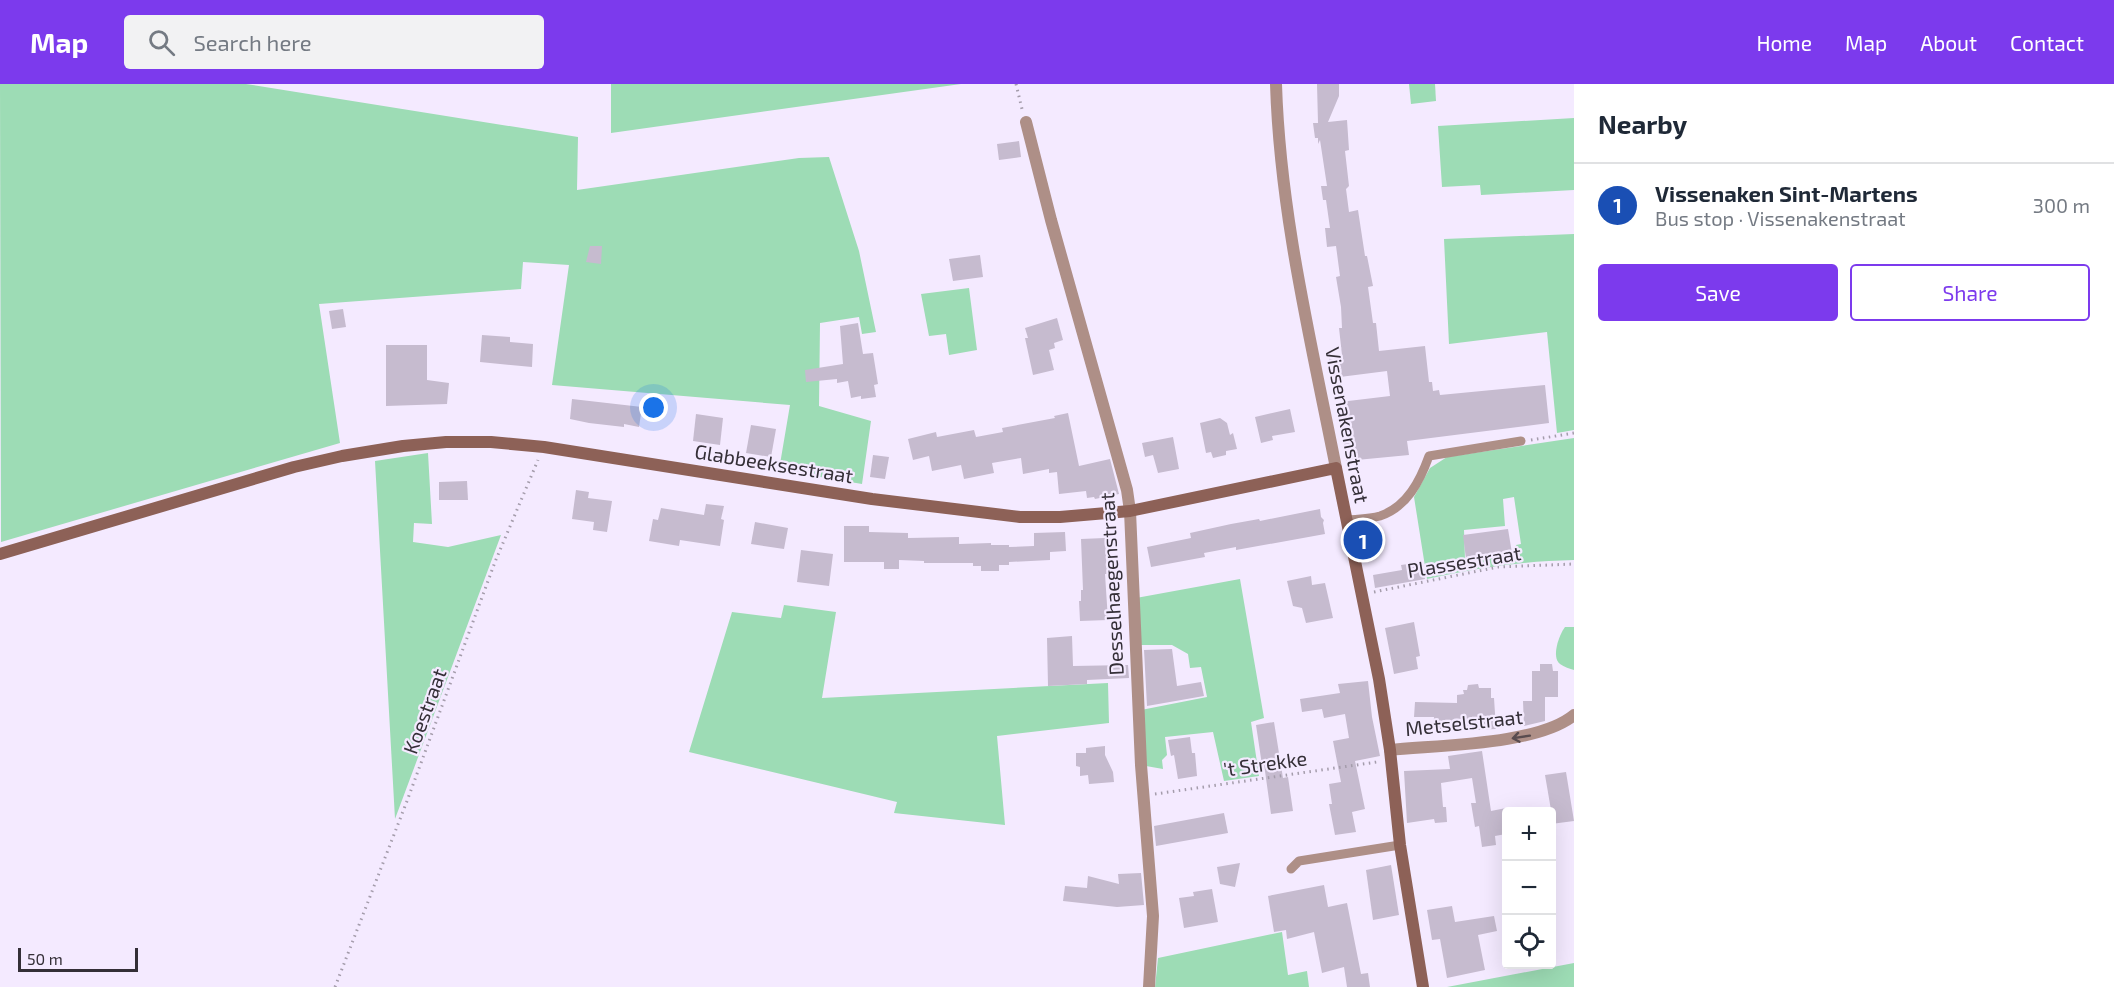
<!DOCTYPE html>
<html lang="en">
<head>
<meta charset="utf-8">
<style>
  body { margin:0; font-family:"Exo 2",sans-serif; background:#f2f2f3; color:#1f2937 }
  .controls { position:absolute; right:18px; bottom:18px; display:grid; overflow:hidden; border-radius:6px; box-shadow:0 6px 24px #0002 }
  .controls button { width:54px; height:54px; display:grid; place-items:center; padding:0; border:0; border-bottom:2px solid #e0e1e3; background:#fff; color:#1f2937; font:30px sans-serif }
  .scale { position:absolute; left:18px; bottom:15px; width:120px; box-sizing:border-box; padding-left:6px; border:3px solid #342f37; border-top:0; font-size:16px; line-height:21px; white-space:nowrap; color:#342f37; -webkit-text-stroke:4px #f4eaff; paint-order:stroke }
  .you { position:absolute; left:654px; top:324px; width:21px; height:21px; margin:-15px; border:4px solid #fff; border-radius:50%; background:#1a73e8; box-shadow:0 0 0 9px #1a73e833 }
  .badge { display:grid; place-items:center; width:39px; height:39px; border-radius:50%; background:#7c3aed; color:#fff; font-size:20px; font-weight:700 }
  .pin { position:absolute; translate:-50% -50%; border:3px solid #fff; box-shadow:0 2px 6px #0006 }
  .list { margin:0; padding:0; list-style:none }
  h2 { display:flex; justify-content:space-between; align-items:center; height:78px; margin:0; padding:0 24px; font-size:26px }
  h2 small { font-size:20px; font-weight:400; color:#747a83 }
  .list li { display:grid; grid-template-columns:39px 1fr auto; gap:18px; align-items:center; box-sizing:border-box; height:84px; padding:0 24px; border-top:2px solid #e0e1e3 }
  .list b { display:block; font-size:22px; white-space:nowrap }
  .list p { margin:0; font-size:20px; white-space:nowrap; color:#747a83 }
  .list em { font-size:20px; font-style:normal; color:#747a83 }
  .actions { display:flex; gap:12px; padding:18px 24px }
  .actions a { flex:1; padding:14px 0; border:2px solid #7c3aed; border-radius:6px; text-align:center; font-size:21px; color:#7c3aed }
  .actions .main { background:#7c3aed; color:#fff }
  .icon { flex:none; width:33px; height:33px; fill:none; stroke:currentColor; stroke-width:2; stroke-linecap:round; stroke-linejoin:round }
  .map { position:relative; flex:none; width:1574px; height:903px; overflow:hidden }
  header { display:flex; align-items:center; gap:36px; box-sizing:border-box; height:84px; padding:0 30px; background:#7c3aed; color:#fff }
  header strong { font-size:28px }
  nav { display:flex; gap:33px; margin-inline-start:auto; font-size:21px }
  .search { width:420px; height:54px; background:#f2f2f3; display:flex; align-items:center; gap:15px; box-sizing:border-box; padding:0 21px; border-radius:6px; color:#747a83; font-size:22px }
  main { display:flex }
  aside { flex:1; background:#fff }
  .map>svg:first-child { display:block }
  .green { fill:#9ddcb5; fill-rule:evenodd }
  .building { fill:#c6bbcf }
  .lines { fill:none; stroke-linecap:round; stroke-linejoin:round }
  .path { stroke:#a49cab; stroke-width:3; stroke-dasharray:1.5 4.5; stroke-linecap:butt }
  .lane { stroke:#ae8f87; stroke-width:9 }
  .street { stroke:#ae8f87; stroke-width:12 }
  .secondary { stroke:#8d6157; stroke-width:12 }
  .oneway { stroke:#594c4f }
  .labels { text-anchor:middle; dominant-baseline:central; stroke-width:4.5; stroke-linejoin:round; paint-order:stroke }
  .street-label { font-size:20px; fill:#342f37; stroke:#f4eaff }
</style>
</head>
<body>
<header>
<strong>Map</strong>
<div class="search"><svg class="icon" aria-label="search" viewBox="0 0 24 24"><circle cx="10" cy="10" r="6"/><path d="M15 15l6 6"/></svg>Search here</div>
<nav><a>Home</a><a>Map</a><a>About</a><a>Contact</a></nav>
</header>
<main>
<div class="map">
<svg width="1574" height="903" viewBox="0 0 1574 903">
  <rect width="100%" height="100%" fill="#f4eaff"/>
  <g class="green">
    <path d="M0,0h246l332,53 -1,53 222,-32 30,-1 30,94 17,81 -14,2 -3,-17 -39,6 -1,83 52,15 -9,63 -83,-14 11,-65 -238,-20 17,-120 -46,-3 -2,27 -202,15 21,139 -339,99z"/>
    <path d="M611,0h350l-350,49z"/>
    <path d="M1409,0h26l1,17 -25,3z"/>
    <path d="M1574,34v72l-93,5 -1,-10 -38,2 -4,-61z"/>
    <path d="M1574,150v196l-17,3 -10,-101 -98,12 -5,-105z"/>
    <path d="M969,204l8,62 -28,5 -3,-21 -17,2 -8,-42z"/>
    <path d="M1574,354v122c-50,1 -98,8 -147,19l-13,-82 16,-29 17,-11zM1514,413l7,47 -5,1 -1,10 -50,4 -1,-29 41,-4 -2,-27z"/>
    <path d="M428,369l4,71 -18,-1 -1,19 35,5 53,-12 -106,284 -20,-358z"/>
    <path d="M1240,495l24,139 -13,4 8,54 -35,5 -11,-49 -48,5 2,18 -5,5 1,9 -17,-3 -5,-56 66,-13 -6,-30 -11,1 -2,-14 -16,-9h-34l-2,-47z"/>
    <path d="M784,521l52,7 -14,86 286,-15 1,40 -112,13 8,89 -111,-12 3,-11 -208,-50 43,-140 49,6z"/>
    <path d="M1565,543h9v43c-4,-1 -10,-3 -14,-6 -9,-7 -1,-29 5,-37z"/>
    <path d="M1282,848l6,43 19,-4 2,16h-154l3,-29z"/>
    <path d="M1574,879v24h-127z"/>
  </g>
  <g class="building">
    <path d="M1317,0h22v12l-11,26 19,-2 2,30 -4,1 4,35 -3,3 3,23 9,-2 7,46h2l6,30 -5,1 5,36h3l3,28 46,-5 4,36h3l1,9 6,-1 1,5 105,-10 4,38 -142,18 2,14 -63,6 -6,-59 50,-6 -3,-25 -55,7 -3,-21 13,-2 -3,-27h3l-1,-21 -5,-30 4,-1 -4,-30 -9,1 -2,-19h5l-4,-28h-3l-2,-14h6l-7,-46 -2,4v-6h-3l-2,-15h5z"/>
    <path d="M1019,57l2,16 -22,3 -2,-16z"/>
    <path d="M590,162h12l-1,18 -15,-2z"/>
    <path d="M980,171l3,22 -30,4 -4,-22z"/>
    <path d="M343,225l3,18 -14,2 -3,-18z"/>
    <path d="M1057,234l6,22 -9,3 1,5 -6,2 5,20 -21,5 -8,-37h3l-3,-10z"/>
    <path d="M858,239l5,31 10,-1 5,31 -4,1 2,12 -15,2v-3l-10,2 -3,-17 -11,2v-4l-31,3 -1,-12 38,-6 -3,-38z"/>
    <path d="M482,251l28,2v5l23,2 -1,23 -52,-5z"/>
    <path d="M386,261h41v35l22,3 -2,21 -61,2z"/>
    <path d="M572,315l70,8 -3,20 -15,-3v3l-35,-4 -19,-4z"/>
    <path d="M1290,325l5,23 -23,4 1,4 -12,3 -6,-26z"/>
    <path d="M1068,329l11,53 31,-7 9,35 -24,5 -1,-2 -7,1 -1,-7 -27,3 -2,-22 -8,1v-4l-26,5 -2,-16 -29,5 2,10 -30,6 -3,-14 -29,6 -3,-15 -16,4 -5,-21 28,-7 1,5 37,-7 2,7 27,-5 -1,-4 53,-10 -1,-2z"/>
    <path d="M696,330l27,4 -3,27 -27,-4z"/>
    <path d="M1220,334l7,5 3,12 3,-2 4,16 -11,2v4l-13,3 -2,-6 -5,1 -6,-30z"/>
    <path d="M751,341l25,4 -5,28 -25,-4z"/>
    <path d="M1173,353l6,32 -21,4 -5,-18 -8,2 -3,-14z"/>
    <path d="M873,371l16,2 -4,22 -15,-2z"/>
    <path d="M467,397l1,19h-29v-18z"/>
    <path d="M576,406l13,2 -1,6 24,3 -5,31 -14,-2 1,-8 -22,-3z"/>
    <path d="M706,420l18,2 -3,13 3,1 -4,26 -40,-6 -1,6 -30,-5 4,-22 5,1 3,-12 43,7z"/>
    <path d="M1320,425l1,8 3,3 -1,3 2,11 -89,16v-3l-32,6 1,4 -54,10 -4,-20 44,-9 -1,-5 41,-9 28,-5 1,2z"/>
    <path d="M755,438l33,6 -4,21 -33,-5z"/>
    <path d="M844,442h25v6l39,1v5l51,-1v7l32,-1v2h18v2l25,-1v-13l31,-1 1,19 -16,1v8l-41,2v3h-10v6h-18v-5h-8v-3h-49v-2l-25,-1v9h-15v-7h-40z"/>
    <path d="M1508,445l4,24 -46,6 -3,-24z"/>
    <path d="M1105,454l2,36h-2l3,46 -28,1 -1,-20h2v-11h2l-2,-51z"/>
    <path d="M801,466l32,4 -4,32 -32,-4z"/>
    <path d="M1422,478l3,17 -50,9 -2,-13 29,-5 -1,-5z"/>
    <path d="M1311,492l1,9 13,-2 8,35 -27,5 -4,-15 -9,-2 -6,-25z"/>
    <path d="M1414,538l6,34 -4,1 2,12 -24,5 -9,-46z"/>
    <path d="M1072,552l1,30 55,-1 1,13 -42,2v4l-39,2 -1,-48z"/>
    <path d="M1172,565l5,37 24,-4 3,14 -57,10 -3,-56z"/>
    <path d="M1540,580h12l1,7h5v26h-13v24l-21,5 -1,-25h9v-30h8z"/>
    <path d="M1368,597l4,36 8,39 -25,5 10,48 -13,3 4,20 -21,3 -6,-31h3l-3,-20 12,-2 -8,-41 16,-3 -4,-24 -21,4 -2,-9 -20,3 -2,-13 40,-6 -2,-9z"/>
    <path d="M1478,600l1,4h12v10h3l2,31 -63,3 1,-15h-20l1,-15 42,1v-8l7,-1 -1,-4h4l1,-5z"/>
    <path d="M1274,638l9,56 5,-1 5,34 -22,3 -7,-50 -2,1 -6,-40z"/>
    <path d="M1190,653l2,16h3l2,23 -19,3 -4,-24 -3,1 -3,-16z"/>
    <path d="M1105,662v9l8,17 1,10 -25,2 -1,-9 -8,1v-9l-4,-1v-13h10v-5z"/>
    <path d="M1482,667l9,60 15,-3v26l-11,2 1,9 -14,2 -3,-21 -4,1 -4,-24h5l-4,-25 -31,5 2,24h3l1,15 -12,1 -1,-4 -27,4 -3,-52 46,-2 -2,-13z"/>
    <path d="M1566,688l8,49 -23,3v-14l-6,-35z"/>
    <path d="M1224,729l4,20 -72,13 -2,-20z"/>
    <path d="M1240,779l-5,24 -15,-3 -3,-17z"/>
    <path d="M1391,781l8,50 -26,5 -7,-50z"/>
    <path d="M1141,789l3,32 -27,2 -54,-6 2,-15 22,2 1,-12 31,8 -1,-10z"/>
    <path d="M1324,801l4,22 19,-4 14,71 7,-1 2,14h-23l-3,-20 -22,6 -8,-41 -27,7 -1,-9 -12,2 -6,-36z"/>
    <path d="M1212,805l6,33 -34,6 -5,-30 15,-2 -1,-4z"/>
    <path d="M1452,822l3,16 39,-6 3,15 -19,4 7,35 -38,8 -7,-39 -8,1 -5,-30z"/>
  </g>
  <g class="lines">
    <g class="path">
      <path d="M1016,0l6,25"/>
      <path d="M1531,356l43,-7"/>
      <path d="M1374,508l124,-25 76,-3"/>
      <path d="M1155,710l222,-32"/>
      <path d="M335,903l72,-186 88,-239 43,-102"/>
    </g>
    <g class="lane">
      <path d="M1347,436c11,-1 23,-1 33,-4 27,-9 40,-35 49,-60l92,-15"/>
      <path d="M1291,785l8,-8 101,-16"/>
    </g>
    <g class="street">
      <path d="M1276,0c4,130 35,257 60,384"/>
      <path d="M1026,38l25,98 76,270 3,21 11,254 12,151 -4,71"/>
      <path d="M1390,666c48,-5 148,-5 184,-35"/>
    </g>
    <path class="secondary" d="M0,470l294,-87 48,-11 61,-10 43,-4h45l53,5 328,52 148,18h40l70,-6 206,-43 43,211 11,71 10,95 23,142"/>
  </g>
  <defs><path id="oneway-shaft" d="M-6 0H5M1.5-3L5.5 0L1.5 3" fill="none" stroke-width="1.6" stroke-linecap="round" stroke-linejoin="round" transform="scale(1.5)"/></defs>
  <use class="oneway" href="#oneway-shaft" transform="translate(1521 653) rotate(171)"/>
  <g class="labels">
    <g class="street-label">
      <text transform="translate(1348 341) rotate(79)">Vissenakenstraat</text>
      <text transform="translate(774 379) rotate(9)">Glabbeeksestraat</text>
      <text transform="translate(1464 477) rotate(-9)">Plassestraat</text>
      <text transform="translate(1111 500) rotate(-93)">Desselhaegenstraat</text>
      <text transform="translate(424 627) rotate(-70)">Koestraat</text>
      <text transform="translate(1464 638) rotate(-6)">Metselstraat</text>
      <text transform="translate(1265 679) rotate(-8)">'t Strekke</text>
    </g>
  </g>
</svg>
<div class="controls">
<button>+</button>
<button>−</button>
<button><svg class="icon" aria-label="locate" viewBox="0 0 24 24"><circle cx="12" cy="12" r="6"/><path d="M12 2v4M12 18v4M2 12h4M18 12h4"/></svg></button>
</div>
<div class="scale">50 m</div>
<div class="you"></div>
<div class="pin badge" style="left:1363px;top:456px;background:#1a4fb4">1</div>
</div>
<aside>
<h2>Nearby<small></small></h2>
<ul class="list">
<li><span class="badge" style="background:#1a4fb4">1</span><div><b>Vissenaken Sint-Martens</b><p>Bus stop · Vissenakenstraat</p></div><em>300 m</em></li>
</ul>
<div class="actions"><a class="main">Save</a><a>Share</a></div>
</aside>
</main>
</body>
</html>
